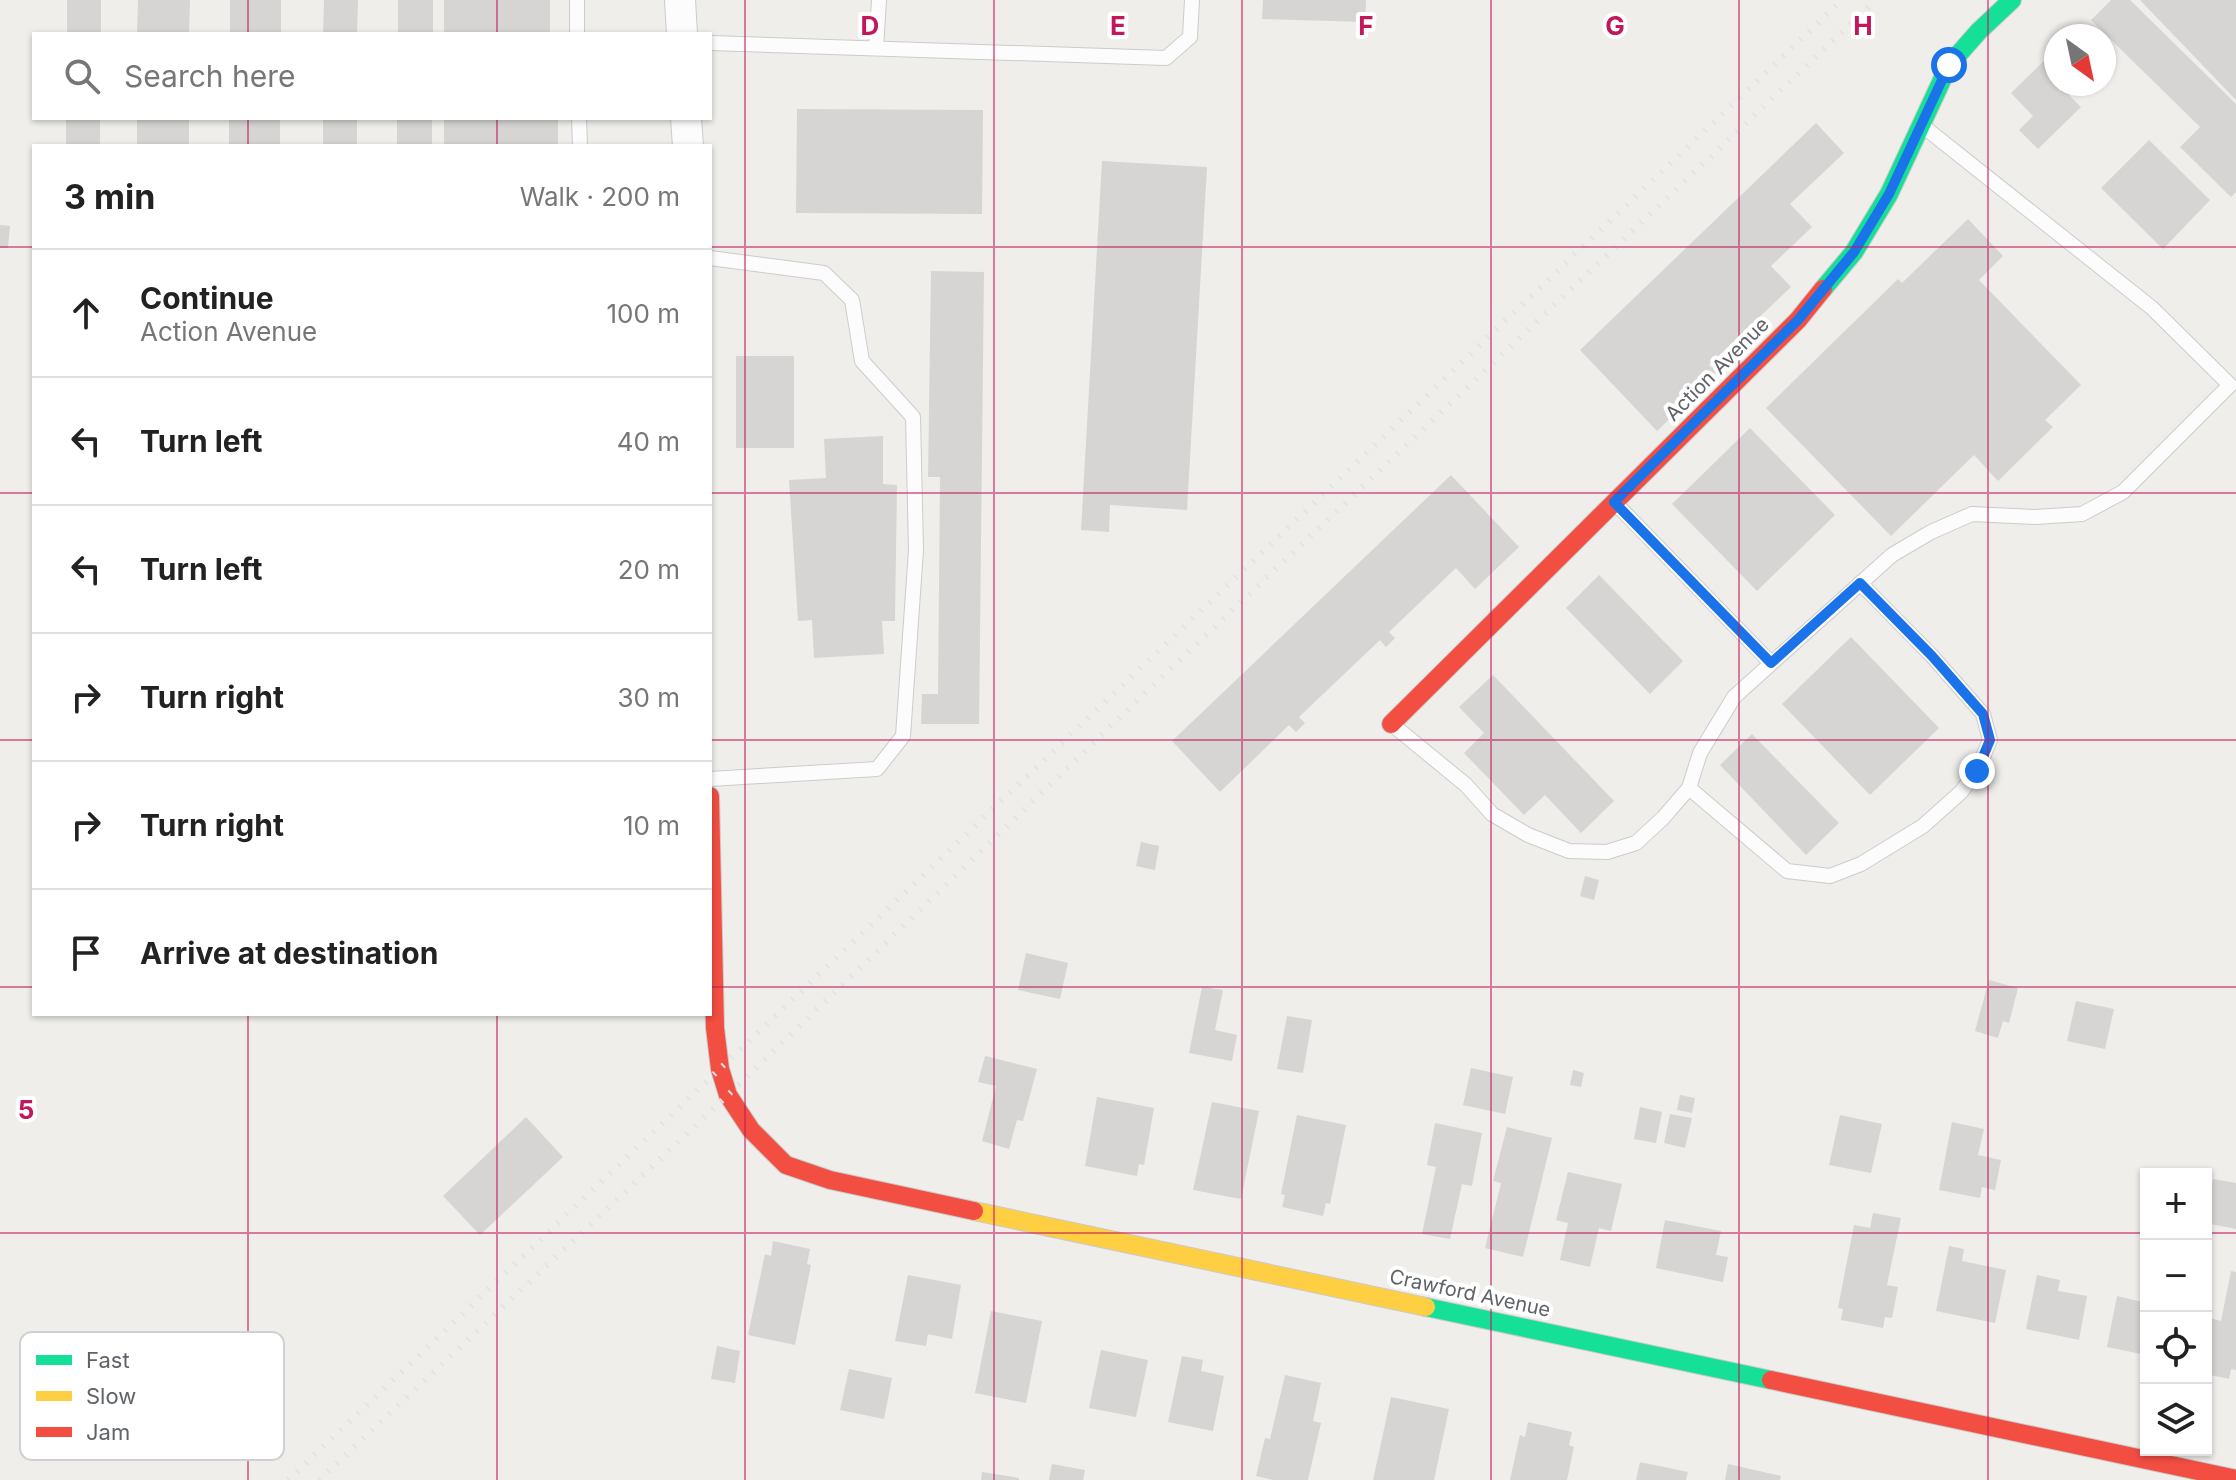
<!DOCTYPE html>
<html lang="en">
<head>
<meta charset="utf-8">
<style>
  body { margin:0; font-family:Inter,sans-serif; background:#f2f2f2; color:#222 }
  .controls { position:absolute; right:24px; bottom:24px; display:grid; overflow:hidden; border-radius:0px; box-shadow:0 2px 6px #0004 }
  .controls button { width:72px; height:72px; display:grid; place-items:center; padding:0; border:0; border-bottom:2px solid #e0e0e0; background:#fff; color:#222; font:40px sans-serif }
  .compass { position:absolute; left:2044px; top:24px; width:72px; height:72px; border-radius:50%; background:#fff; box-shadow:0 2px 6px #0004; rotate:147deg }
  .stop { position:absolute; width:24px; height:24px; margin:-18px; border:6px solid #1a73e8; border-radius:50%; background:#fff }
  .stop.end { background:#1a73e8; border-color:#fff; box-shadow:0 2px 8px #0008 }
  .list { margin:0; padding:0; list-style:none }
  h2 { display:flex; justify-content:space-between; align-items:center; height:104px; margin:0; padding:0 32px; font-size:34px }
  h2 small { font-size:26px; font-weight:400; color:#767676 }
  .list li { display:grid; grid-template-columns:52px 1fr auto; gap:24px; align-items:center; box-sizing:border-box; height:128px; padding:0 32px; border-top:2px solid #e0e0e0 }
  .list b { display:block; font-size:30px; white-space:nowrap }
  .list p { margin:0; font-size:26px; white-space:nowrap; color:#767676 }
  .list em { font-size:26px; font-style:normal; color:#767676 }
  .icon { flex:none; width:44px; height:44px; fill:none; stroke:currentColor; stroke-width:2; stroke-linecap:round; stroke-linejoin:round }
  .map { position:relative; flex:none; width:2236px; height:1480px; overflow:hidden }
  .search { position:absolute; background:#fff; box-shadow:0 2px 6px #0004; left:32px; top:32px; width:680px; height:88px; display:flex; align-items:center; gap:20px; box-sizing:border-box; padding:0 28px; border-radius:0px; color:#767676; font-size:30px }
  .panel { position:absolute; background:#fff; box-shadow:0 2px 6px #0004; left:32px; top:144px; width:680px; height:872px; border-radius:0px }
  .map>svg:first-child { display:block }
  .building { fill:#d6d5d3 }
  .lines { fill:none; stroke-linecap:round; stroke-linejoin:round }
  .lane-casing { stroke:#cbcccc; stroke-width:16 }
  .street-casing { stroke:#cbcccc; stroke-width:32 }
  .fast-casing { stroke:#cacacb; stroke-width:20 }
  .slow-casing { stroke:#cacacb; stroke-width:20 }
  .jam-casing { stroke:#cacacb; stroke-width:20 }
  .lane { stroke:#fdfcfc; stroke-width:14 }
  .street { stroke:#fdfcfc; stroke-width:30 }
  .fast { stroke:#16e098; stroke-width:18 }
  .slow { stroke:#ffcf43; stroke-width:18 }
  .jam { stroke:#f24e42; stroke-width:18 }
  .rail { stroke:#e4e4e4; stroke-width:6; stroke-dasharray:2 10; stroke-linecap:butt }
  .route { stroke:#1a73e8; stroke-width:10 }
  .grid { fill:none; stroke:#c2185b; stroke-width:2; stroke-opacity:0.55 }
  .labels { text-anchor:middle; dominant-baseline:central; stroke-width:8; stroke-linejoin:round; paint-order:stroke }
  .street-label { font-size:20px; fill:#5f6368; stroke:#fff }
  .key { fill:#fff; stroke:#cfd0d2; stroke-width:2 }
  .key-label { font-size:22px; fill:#5f6368 }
  .grid-label { font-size:26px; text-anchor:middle; font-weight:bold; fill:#c2185b; stroke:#fff; stroke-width:8; stroke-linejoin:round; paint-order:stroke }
</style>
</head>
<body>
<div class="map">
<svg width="2236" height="1480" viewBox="0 0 2236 1480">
  <rect width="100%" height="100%" fill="#efeeea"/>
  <g class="building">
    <rect x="67" y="0" width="34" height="34"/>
    <path d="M138,0h52l-1,34h-52z"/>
    <rect x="230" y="0" width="51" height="34"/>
    <path d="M324,0h34l-1,34h-34z"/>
    <rect x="398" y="0" width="35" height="34"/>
    <rect x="444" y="0" width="106" height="34"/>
    <path d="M1263,0h103l-1,22 -103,-3z"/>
    <path d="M2111,0h19l106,104v88l-5,5 -51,-50 20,-20 -109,-107z"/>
    <path d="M2140,0h96v100z"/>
    <path d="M2051,54l5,4v26h25l-12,11 12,12 -43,42 -19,-19 14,-14 -22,-23z"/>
    <path d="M797,109l186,1 -1,104 -186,-1z"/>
    <rect x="66" y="118" width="34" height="28"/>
    <rect x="137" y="118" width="52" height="28"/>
    <rect x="229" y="118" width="51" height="28"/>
    <rect x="323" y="118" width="34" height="28"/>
    <rect x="397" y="118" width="35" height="28"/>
    <rect x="444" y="118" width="114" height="28"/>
    <path d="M1816,123l28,30 -54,51 22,23 -41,39 20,21 -82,78 8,8 -60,58 -77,-81z"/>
    <path d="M2149,140l61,60 -47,49 -62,-61z"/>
    <path d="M1102,161l105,6 -20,343 -77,-5 -1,27 -28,-2z"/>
    <path d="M1968,219l35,37 -24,24 102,105 -36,35 8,7 -55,54 -24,-26 -83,81 -125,-128 132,-129 4,4z"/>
    <path d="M0,225l10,1 -2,22h-8z"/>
    <path d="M931,271l53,1 -5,452h-58l1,-30h16l2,-217h-12z"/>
    <rect x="736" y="356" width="58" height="92"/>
    <path d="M1750,428l85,87 -78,76 -85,-87z"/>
    <path d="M883,436v48l14,1 -2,136h-13l2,33 -70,4 -2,-38 -14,1 -9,-141 37,-2 -2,-39z"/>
    <path d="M1451,475l68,72 -44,42 -19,-21 -67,64 6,6 -9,9 -6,-7 -81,77 6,6 -9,9 -7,-7 -69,67 -48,-51z"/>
    <path d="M1599,575l84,86 -33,33 -84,-86z"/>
    <path d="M1851,637l88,91 -69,67 -88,-91z"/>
    <path d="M1493,675l121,126 -33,32 -36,-38 -21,20 -60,-62 20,-20 -25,-26z"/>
    <path d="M1752,734l87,89 -33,32 -86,-90z"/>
    <path d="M1141,842l18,4 -4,24 -19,-4z"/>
    <path d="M1585,876l14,4 -5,20 -14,-4z"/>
    <path d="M1026,953l42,10 -8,36 -42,-9z"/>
    <path d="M1989,980l29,8 -9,35 -6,-2 -5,17 -23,-7z"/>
    <path d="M1202,987l21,3 -8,40 22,5 -5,26 -43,-8z"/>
    <path d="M2076,1001l38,8 -9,40 -38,-8z"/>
    <path d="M1287,1016l25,4 -9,53 -26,-4z"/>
    <path d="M985,1056l52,13 -14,52 -6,-1 -8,29 -27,-8 14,-55 -18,-4z"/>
    <path d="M1471,1068l42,9 -8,37 -42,-9z"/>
    <path d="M1573,1070l11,3 -3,14 -11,-2z"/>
    <path d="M1680,1095l15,3 -3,15 -15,-3z"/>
    <path d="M1097,1097l57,11 -10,57 -5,-1 -2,12 -52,-10z"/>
    <path d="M1212,1102l47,9 -18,88 -48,-9z"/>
    <path d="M1640,1107l22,5 -6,31 -22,-4z"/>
    <path d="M1670,1114l22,4 -7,30 -21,-5z"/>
    <path d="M1297,1115l49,10 -16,79 -4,-1 -3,13 -41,-9 3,-12 -4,-1z"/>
    <path d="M1840,1115l42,9 -11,49 -42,-8z"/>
    <path d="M526,1117l37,40 -83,78 -37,-39z"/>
    <path d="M1952,1122l32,7 -6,26 23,5 -6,30 -13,-3 -2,11 -41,-8z"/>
    <path d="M1435,1123l47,10 -10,53 -10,-2 -12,55 -28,-5 14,-67 -9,-2z"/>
    <path d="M1507,1127l45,11 -29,119 -38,-9 16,-65 -8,-2z"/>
    <path d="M1568,1172l54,12 -11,47 -12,-3 -9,39 -30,-7 8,-37 -12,-3z"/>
    <path d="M2213,1179l23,4v46l-30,-6z"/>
    <path d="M1873,1213l28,5 -14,67 11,2 -6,31 -7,-1 -2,11 -42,-8 2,-11 -5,-1 16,-83 16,3z"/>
    <path d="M1665,1220l56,11 -5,24 12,2 -5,25 -67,-14z"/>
    <path d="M773,1241l37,8 -3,15 4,1 -16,80 -47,-10 17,-81 6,2z"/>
    <path d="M1949,1246l15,3 -2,12 44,9 -11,53 -59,-12z"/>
    <path d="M2231,1271l5,1v98l-5,-1 -2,10 -19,-4 1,-6 -5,-1v-51l15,4z"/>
    <path d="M908,1275l53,10 -9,54 -24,-5 -2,12 -31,-5z"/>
    <path d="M2037,1275l23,5 -2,11 29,5 -8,44 -53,-11z"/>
    <path d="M2117,1296l29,7v52l-39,-8z"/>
    <path d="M991,1311l51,10 -16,82 -51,-10z"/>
    <path d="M717,1346l23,5 -5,32 -24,-4z"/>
    <path d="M1101,1350l47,10 -12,57 -47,-9z"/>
    <path d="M1182,1356l21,4 -2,11 23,5 -11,55 -45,-9z"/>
    <path d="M849,1369l43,9 -8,41 -44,-9z"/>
    <path d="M1285,1375l36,8 -8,38 8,2 -13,57h-35l-17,-4 9,-38 5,1z"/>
    <path d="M1391,1397l58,12 -15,71h-61z"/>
    <path d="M1528,1422l44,10 -3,13 5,2 -7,33h-57l10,-45 5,2z"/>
    <path d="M1640,1462l48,10 -2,8h-50z"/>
    <path d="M1052,1464l33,6 -2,10h-34z"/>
    <path d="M1728,1464l53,12 -1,4h-55z"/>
    <path d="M982,1472l37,6v2h-38z"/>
  </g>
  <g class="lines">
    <defs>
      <g id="lane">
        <path d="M577,0v34"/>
        <path d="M710,43l456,15 24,-21 2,-37"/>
        <path d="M876,48l3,-48"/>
        <path d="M579,118l1,28"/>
        <path d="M710,258l114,15 28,27 10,61 51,56 3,133 -13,186 -26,33 -167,10"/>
        <path d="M1618,506l153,157"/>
        <path d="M1394,726l72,59 26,29 36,21 41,16 38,1 29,-9 27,-25 26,-30 11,-35 34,-56 158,-142 39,-23 41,-18 63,3 47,-3 41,-22 107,-107 -78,-77 -228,-181"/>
        <path d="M1689,788l98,83 43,5 31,-12 62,-38 38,-34 16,-21 13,-31 -7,-26 -51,-58 -72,-73"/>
      </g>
      <g id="street">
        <path d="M680,0l2,34"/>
        <path d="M686,118l2,28"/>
      </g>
      <g id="fast">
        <path d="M1823,289l31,-37 35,-58 60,-129 30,-34 33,-31"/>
        <path d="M1426,1307l345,73"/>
      </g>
      <path id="slow" d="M974,1211l452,96"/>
      <g id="jam">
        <path d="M1391,724l407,-404 25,-31"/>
        <path d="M710,796l5,232 5,41 8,26 23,35 35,35 44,15 144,31"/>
        <path d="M1771,1380l465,99"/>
      </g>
    </defs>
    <use href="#lane" class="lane-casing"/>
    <use href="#street" class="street-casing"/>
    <use href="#fast" class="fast-casing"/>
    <use href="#slow" class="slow-casing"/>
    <use href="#jam" class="jam-casing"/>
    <use href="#lane" class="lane"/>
    <use href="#street" class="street"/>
    <use href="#fast" class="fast"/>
    <use href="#slow" class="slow"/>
    <use href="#jam" class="jam"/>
    <g class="rail">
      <path d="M288,1480l1554,-1480"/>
      <path d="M319,1480l409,-385 438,-422 710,-673"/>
    </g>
  </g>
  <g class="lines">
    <path class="route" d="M1949,65l-60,129 -35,58 -56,68 -184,182 157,161 89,-80 72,73 51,58 7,26 -13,31"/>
  </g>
  <path class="grid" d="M248,0v34M497,0v34M745,0v1480M994,0v1480M1242,0v1480M1491,0v1480M1739,0v1480M1988,0v1480M248,118v28M497,118v28M0,247h34M710,247h1526M0,493h34M710,493h1526M0,740h34M710,740h1526M0,987h34M710,987h1526M248,1014v466M497,1014v466M0,1233h2146M2206,1233h30"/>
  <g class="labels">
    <g class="street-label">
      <text transform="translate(1717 369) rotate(-45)">Action Avenue</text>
      <text transform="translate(1470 1293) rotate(12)">Crawford Avenue</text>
    </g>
  </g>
  <rect x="20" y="1332" width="264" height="128" rx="12" class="key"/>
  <rect x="36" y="1355" width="36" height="10" fill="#16e098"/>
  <rect x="36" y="1391" width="36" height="10" fill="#ffcf43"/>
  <rect x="36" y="1427" width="36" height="10" fill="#f24e42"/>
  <g class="key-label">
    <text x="86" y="1368">Fast</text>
    <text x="86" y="1404">Slow</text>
    <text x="86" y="1440">Jam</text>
  </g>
  <g class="grid-label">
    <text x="870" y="35">D</text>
    <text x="1118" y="35">E</text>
    <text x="1366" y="35">F</text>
    <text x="1615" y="35">G</text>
    <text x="1863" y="35">H</text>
    <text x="26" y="1119">5</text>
  </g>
</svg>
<div class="controls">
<button>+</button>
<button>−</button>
<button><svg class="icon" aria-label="locate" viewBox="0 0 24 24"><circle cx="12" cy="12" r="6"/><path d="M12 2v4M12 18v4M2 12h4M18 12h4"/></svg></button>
<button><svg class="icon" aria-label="layers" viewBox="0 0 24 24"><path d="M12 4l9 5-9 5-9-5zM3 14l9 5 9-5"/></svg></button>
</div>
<svg class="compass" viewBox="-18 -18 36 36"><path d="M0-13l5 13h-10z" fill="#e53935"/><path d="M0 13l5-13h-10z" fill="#767676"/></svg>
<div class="stop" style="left:1949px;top:65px"></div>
<div class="stop end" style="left:1977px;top:771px"></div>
<div class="search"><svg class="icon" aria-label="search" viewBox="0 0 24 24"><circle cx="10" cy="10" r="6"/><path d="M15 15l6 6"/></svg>Search here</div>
<section class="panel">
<h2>3 min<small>Walk · 200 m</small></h2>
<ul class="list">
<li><svg class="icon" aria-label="ahead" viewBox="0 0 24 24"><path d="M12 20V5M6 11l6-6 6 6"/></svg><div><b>Continue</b><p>Action Avenue</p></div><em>100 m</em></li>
<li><svg class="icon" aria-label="left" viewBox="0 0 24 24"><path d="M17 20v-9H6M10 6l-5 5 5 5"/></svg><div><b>Turn left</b></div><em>40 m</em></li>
<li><svg class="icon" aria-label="left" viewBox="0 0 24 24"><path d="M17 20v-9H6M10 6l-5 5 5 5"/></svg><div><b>Turn left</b></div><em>20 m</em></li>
<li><svg class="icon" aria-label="right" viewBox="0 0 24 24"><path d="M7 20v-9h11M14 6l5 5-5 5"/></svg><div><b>Turn right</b></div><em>30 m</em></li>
<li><svg class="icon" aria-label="right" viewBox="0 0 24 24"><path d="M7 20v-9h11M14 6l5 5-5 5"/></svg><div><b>Turn right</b></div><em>10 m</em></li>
<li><svg class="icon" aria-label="arrive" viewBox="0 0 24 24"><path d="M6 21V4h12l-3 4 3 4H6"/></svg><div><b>Arrive at destination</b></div></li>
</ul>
</section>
</div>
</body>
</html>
